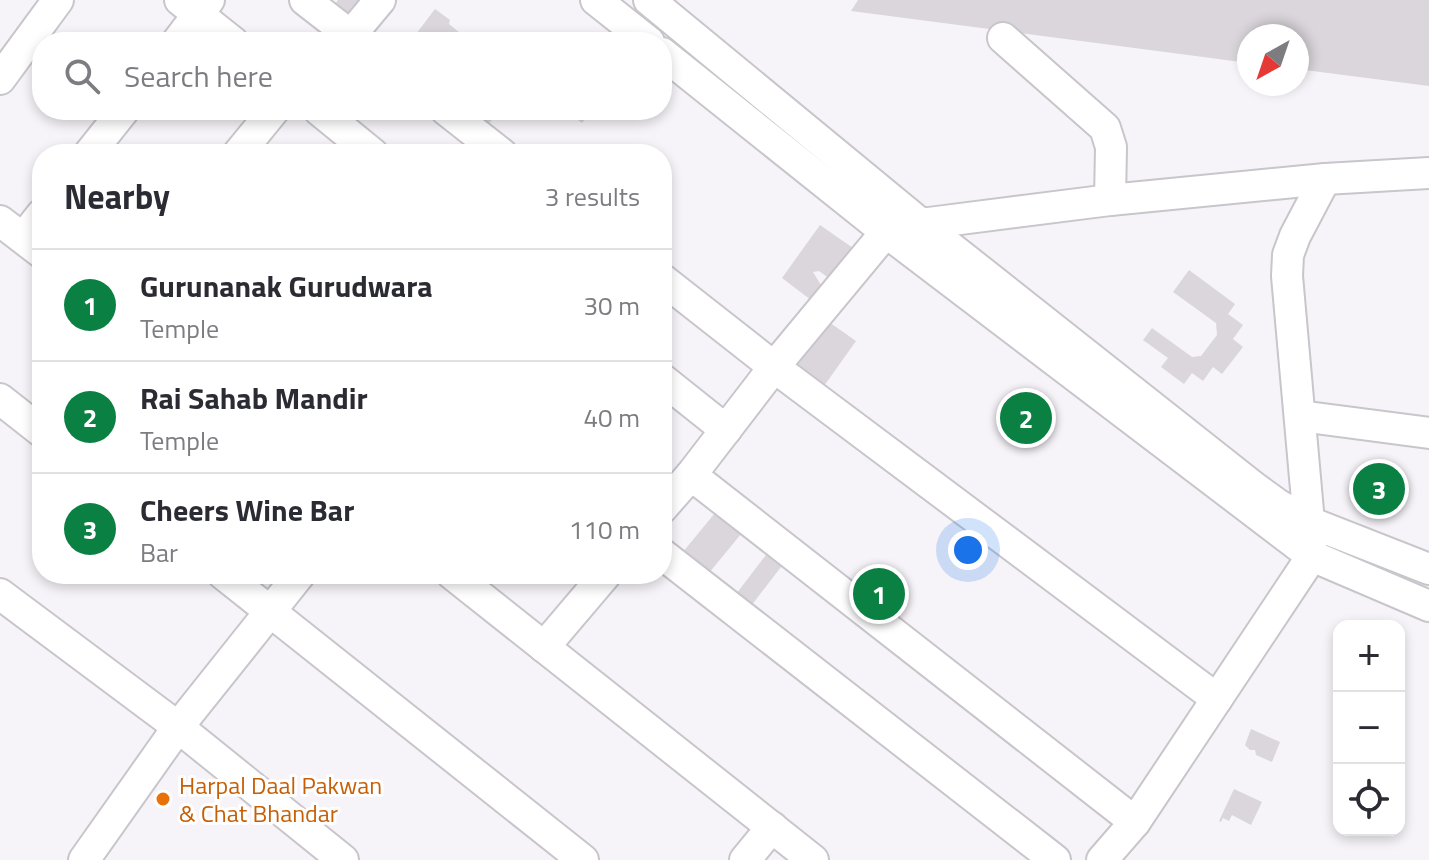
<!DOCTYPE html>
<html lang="en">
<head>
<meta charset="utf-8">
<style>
  body { margin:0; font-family:"Titillium Web",sans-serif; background:#f2f2f3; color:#2b2b33 }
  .controls { position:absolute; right:24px; bottom:24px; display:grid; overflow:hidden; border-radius:16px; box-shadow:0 4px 12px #0003 }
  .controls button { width:72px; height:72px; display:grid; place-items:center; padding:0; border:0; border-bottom:2px solid #e1e1e2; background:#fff; color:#2b2b33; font:40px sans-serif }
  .compass { position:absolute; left:1237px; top:24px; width:72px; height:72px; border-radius:50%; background:#fff; box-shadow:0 4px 12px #0003; rotate:220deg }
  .you { position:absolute; left:968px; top:550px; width:28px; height:28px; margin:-20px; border:6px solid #fff; border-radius:50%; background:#1a73e8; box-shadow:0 0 0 12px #1a73e833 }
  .badge { display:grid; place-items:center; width:52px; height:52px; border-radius:50%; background:#0b8043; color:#fff; font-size:26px; font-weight:700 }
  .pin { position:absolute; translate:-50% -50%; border:4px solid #fff; box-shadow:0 2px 8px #0006 }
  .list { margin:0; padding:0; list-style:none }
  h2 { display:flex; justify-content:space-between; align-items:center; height:104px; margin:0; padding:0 32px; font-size:34px }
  h2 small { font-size:26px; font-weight:400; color:#7c7c81 }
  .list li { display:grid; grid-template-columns:52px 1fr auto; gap:24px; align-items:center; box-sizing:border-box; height:112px; padding:0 32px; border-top:2px solid #e1e1e2 }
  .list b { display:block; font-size:30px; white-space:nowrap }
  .list p { margin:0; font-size:26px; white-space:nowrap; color:#7c7c81 }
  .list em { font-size:26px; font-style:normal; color:#7c7c81 }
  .icon { flex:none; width:44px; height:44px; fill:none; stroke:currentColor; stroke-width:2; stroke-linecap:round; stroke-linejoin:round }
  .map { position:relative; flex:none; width:1429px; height:860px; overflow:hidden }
  .search { position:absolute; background:#fff; box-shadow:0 4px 12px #0003; left:32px; top:32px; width:640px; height:88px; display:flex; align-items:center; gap:20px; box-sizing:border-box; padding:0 28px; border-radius:32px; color:#7c7c81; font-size:30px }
  .panel { position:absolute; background:#fff; box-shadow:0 4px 12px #0003; left:32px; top:144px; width:640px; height:440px; border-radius:32px }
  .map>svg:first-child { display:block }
  .building { fill:#dad6db }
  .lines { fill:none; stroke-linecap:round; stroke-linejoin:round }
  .minor-casing { stroke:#c8c5cb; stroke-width:34 }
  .minor { stroke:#fff; stroke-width:30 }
  .food-dot { fill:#e8710a; stroke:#fff; stroke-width:3 }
  .labels { text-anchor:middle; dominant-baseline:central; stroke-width:6; stroke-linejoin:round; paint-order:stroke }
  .food-label { font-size:24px; fill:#c56008; stroke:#fff; text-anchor:start }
</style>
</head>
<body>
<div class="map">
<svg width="1429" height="860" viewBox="0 0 1429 860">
  <rect width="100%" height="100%" fill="#f7f4f9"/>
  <g class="building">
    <path d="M338,0h27l-15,20 -17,-13z"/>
    <path d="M858,0h571v86l-132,-17v-33h-48v27l-398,-52z"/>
    <path d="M435,9l15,11 -1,4 11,9 -7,9h-43z"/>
    <path d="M462,110h38l-15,18z"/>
    <path d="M565,110h27l-10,13z"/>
    <path d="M820,225l33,23 -23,31 -11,-8 -6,1 8,13 -10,15 -29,-22z"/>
    <path d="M1189,270l46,34 -7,10 15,11 -10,14 10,8 -21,27 -9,-7 -10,14 -11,-8 -8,11 -23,-17 7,-9 -25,-18 9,-12 40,29 9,-1 16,-21 -1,-12 -43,-31z"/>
    <path d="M826,320l30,21 -37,52 -30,-21z"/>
    <path d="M715,513l26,21 -37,45 -26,-21z"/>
    <path d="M769,551l15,12 -36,47 -15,-12z"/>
    <path d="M1251,729l29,13 -8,20 -16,-7 -1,-5h-5l-5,-5z"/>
    <path d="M1234,789l28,13 -11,23 -19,-10 -3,6 -6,-3 -2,4 -2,-1z"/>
  </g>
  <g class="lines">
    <defs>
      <g id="minor">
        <path d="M180,0l53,42"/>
        <path d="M305,0l54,42"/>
        <path d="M596,0l53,42"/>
        <path d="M649,0l272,224 334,264 22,16 32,18 120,47"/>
        <path d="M1003,38l102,90 6,19 -1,53"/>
        <path d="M177,42l32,-42"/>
        <path d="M345,42l35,-42"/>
        <path d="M662,53l224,179 426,324 117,50"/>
        <path d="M0,79l58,-79"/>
        <path d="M319,110l54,44"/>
        <path d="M446,110l56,44"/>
        <path d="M89,154l35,-44"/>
        <path d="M238,154l36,-44"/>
        <path d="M0,221l42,32"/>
        <path d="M23,238l19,-24"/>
        <path d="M662,279l112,88 443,332"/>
        <path d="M662,379l64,51"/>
        <path d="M0,399l42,33"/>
        <path d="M1300,416l129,17"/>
        <path d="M691,475l444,347"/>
        <path d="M662,508l29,-33 83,-108 112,-135 35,-8 189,-24 215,-21 104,-6"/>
        <path d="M662,554l393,306"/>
        <path d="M223,574l360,286"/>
        <path d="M452,574l361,286"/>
        <path d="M0,594l178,133 165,133"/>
        <path d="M544,647l62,-73"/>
        <path d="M84,860l94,-133 122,-153"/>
        <path d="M745,860l27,-33"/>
        <path d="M1102,860l33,-38 177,-266 -25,-280 1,-21 7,-19 30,-57"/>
      </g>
    </defs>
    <use href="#minor" class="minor-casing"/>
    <use href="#minor" class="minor"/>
  </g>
  <circle class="food-dot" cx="163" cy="799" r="8"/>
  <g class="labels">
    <g class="food-label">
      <text x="179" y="785">Harpal Daal Pakwan<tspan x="179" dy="28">&amp; Chat Bhandar</tspan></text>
    </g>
  </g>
</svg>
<div class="controls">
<button>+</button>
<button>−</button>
<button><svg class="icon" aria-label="locate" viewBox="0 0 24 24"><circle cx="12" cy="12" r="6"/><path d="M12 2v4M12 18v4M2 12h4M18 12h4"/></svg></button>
</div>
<svg class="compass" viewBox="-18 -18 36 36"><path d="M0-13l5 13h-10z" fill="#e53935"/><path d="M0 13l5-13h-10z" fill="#7c7c81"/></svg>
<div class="you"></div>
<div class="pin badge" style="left:879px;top:594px">1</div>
<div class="pin badge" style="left:1026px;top:418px">2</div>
<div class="pin badge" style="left:1379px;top:489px">3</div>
<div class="search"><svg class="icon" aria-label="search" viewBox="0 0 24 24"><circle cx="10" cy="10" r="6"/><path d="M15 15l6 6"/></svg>Search here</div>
<section class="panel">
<h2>Nearby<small>3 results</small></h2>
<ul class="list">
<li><span class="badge">1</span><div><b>Gurunanak Gurudwara</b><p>Temple</p></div><em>30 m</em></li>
<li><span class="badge">2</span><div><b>Rai Sahab Mandir</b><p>Temple</p></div><em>40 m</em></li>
<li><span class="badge">3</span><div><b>Cheers Wine Bar</b><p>Bar</p></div><em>110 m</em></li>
</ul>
</section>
</div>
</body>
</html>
